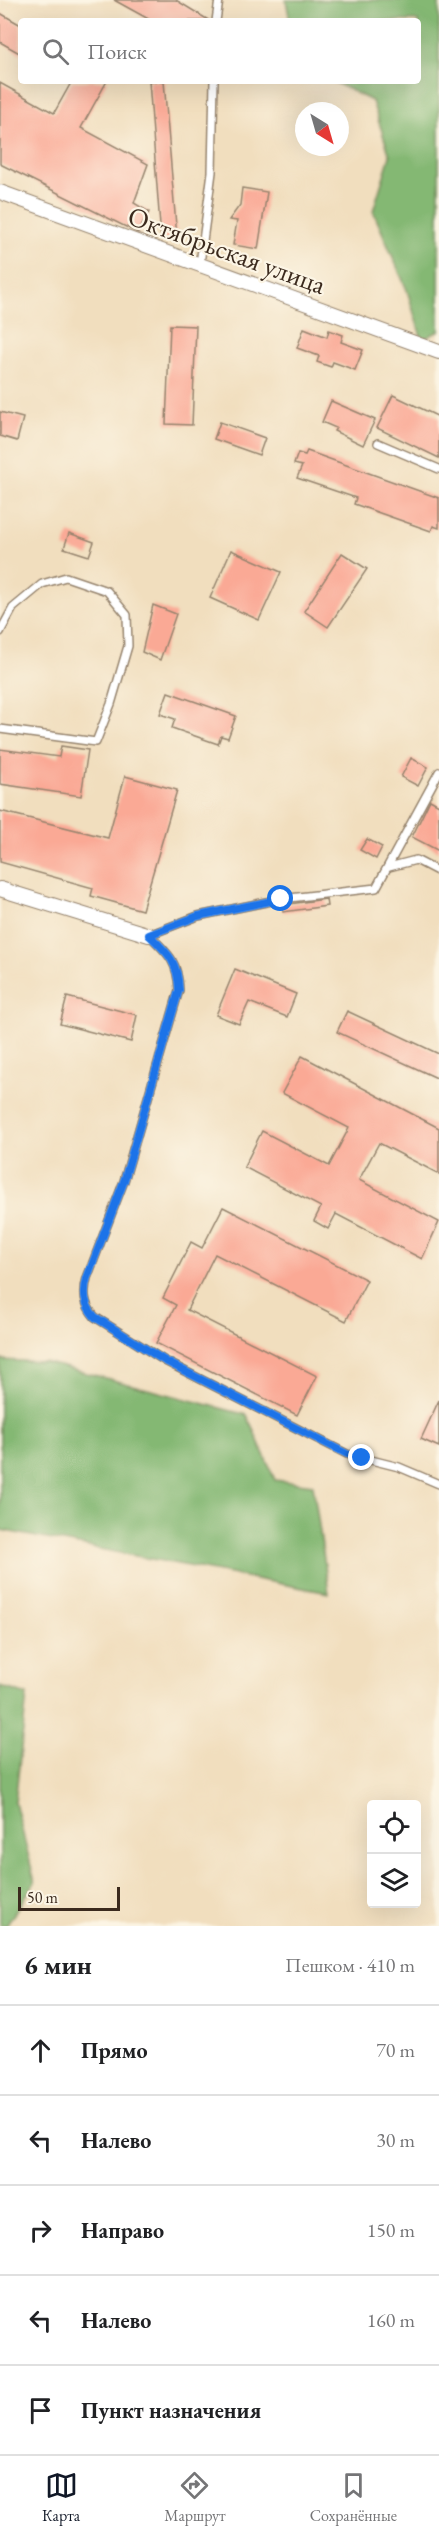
<!DOCTYPE html>
<html lang="ru">
<head>
<meta charset="utf-8">
<style>
  body { margin:0; font-family:"EB Garamond",serif; background:#f2f2f2; color:#202124 }
  .controls { position:absolute; right:18px; bottom:18px; display:grid; overflow:hidden; border-radius:6px; box-shadow:0 6px 24px #0002 }
  .controls button { width:54px; height:54px; display:grid; place-items:center; padding:0; border:0; border-bottom:2px solid #e0e0e0; background:#fff; color:#202124; font:30px sans-serif }
  .compass { position:absolute; left:295px; top:102px; width:54px; height:54px; border-radius:50%; background:#fff; box-shadow:0 6px 24px #0002; rotate:143deg }
  .scale { position:absolute; left:18px; bottom:15px; width:102px; box-sizing:border-box; padding-left:6px; border:3px solid #3b2a1e; border-top:0; font-size:16px; line-height:21px; white-space:nowrap; color:#3b2a1e; -webkit-text-stroke:4px #fcf5e5; paint-order:stroke }
  .stop { position:absolute; width:18px; height:18px; margin:-14px; border:4px solid #1a73e8; border-radius:50%; background:#fff }
  .stop.end { background:#1a73e8; border-color:#fff; box-shadow:0 2px 6px #0008 }
  .list { margin:0; padding:0; list-style:none }
  h2 { display:flex; justify-content:space-between; align-items:center; height:78px; margin:0; padding:0 24px; font-size:26px }
  h2 small { font-size:20px; font-weight:400; color:#757577 }
  .list li { display:grid; grid-template-columns:39px 1fr auto; gap:18px; align-items:center; box-sizing:border-box; height:90px; padding:0 24px; border-top:2px solid #e0e0e0 }
  .list b { display:block; font-size:22px; white-space:nowrap }
  .list em { font-size:20px; font-style:normal; color:#757577 }
  .icon { flex:none; width:33px; height:33px; fill:none; stroke:currentColor; stroke-width:2; stroke-linecap:round; stroke-linejoin:round }
  .map { position:relative; flex:none; width:439px; height:1926px; overflow:hidden }
  .search { position:absolute; background:#fff; box-shadow:0 6px 24px #0002; left:18px; right:18px; top:18px; height:66px; display:flex; align-items:center; gap:15px; box-sizing:border-box; padding:0 21px; border-radius:6px; color:#757577; font-size:22px }
  .sheet { height:528px; background:#fff }
  nav { display:flex; justify-content:space-around; align-items:center; box-sizing:border-box; height:84px; border-top:2px solid #e0e0e0; background:#fff; font-size:16px; color:#757577 }
  nav a { display:grid; justify-items:center; gap:3px }
  nav .on { color:#111827 }
  .map>svg:first-child { display:block }
  .forest { fill:#84b873; stroke:#607148; stroke-width:1.5 }
  .building { fill:#faa995 }
  .lines { fill:none; stroke-linecap:round; stroke-linejoin:round }
  .lane-casing { stroke:#96846e; stroke-width:10 }
  .street-casing { stroke:#96846e; stroke-width:16 }
  .lane { stroke:#fff; stroke-width:7 }
  .street { stroke:#fff; stroke-width:14 }
  .route { stroke:#1a73e8; stroke-width:8 }
  .labels { text-anchor:middle; dominant-baseline:central; stroke-width:4.5; stroke-linejoin:round; paint-order:stroke }
  .street-label { font-size:27px; fill:#3b2a1e; stroke:#fcf5e5 }
</style>
</head>
<body>
<div class="map">
<svg width="439" height="1926" viewBox="0 0 439 1926">
  <rect width="100%" height="100%" fill="#fcf5e5"/>
  <filter id="ink" filterUnits="userSpaceOnUse"><feTurbulence type="fractalNoise" baseFrequency=".0167" numOctaves="2"/><feDisplacementMap in="SourceGraphic" scale="12" xChannelSelector="R" yChannelSelector="G"/><feConvolveMatrix kernelMatrix="1 2 1 2 8 2 1 2 1" color-interpolation-filters="sRGB"/></filter>
  <filter id="wash" filterUnits="userSpaceOnUse"><feTurbulence type="fractalNoise" baseFrequency=".008" numOctaves="4" result="noise"/><feDisplacementMap in="SourceGraphic" scale="24" xChannelSelector="R" yChannelSelector="G"/><feGaussianBlur stdDeviation="1.35" result="paint"/><feColorMatrix in="noise" values="0 0 0 0 0 0 0 0 0 0 0 0 0 0 0 0 0 1.4 0 .05"/><feComposite in="paint" operator="in"/></filter>
  <g filter="url(#wash)">
    <rect width="100%" height="100%" fill="#f1debe"/>
    <g class="forest">
      <path d="M286,0h153v331l-17,9 -15,-50 -34,-79 17,-55 -18,-55 -40,-20h86v-60h-128z"/>
      <path d="M0,1360l44,2 203,53 28,65 38,5 16,108 -329,-63z"/>
      <path d="M0,1686l27,9 -12,107 20,80 -29,44h-6z"/>
    </g>
    <g id="blocks">
      <g class="building">
        <path d="M114,0h62l34,21h-58z"/>
        <path d="M0,13l21,12v29l-21,-12z"/>
        <path d="M72,81h35l-26,47 67,36 -14,39 15,9 -11,21 -138,-69v-81l54,30z"/>
        <path d="M149,81h15l13,157 -16,1z"/>
        <path d="M242,188l25,4 -9,57 -25,-4 4,-24 -8,-1 11,-15z"/>
        <path d="M170,325l26,1 -4,99 -26,-1z"/>
        <path d="M304,328l23,9 2,-7 14,5 -2,7 22,8 -8,20 -22,-8 -2,5 -14,-5 2,-6 -22,-8z"/>
        <path d="M393,395l46,22v41l-62,-30z"/>
        <path d="M331,401l44,19 -12,25 -29,-14 2,-3 -14,-6z"/>
        <path d="M0,412l23,6 -6,23 -17,-5z"/>
        <path d="M220,422l45,16 -6,17 -45,-16z"/>
        <path d="M307,451l132,47v30l-6,-2 -2,5 -77,-27 2,-6 -59,-20 5,-12 -8,-2 4,-11 7,2z"/>
        <path d="M69,533l25,9 -5,14 -25,-8z"/>
        <path d="M231,550l50,22 -22,48 -49,-22z"/>
        <path d="M342,553l25,16 -39,58 -24,-16z"/>
        <path d="M153,605l23,9 -16,46 -18,-8z"/>
        <path d="M168,692l68,24 -8,22 -7,-2 -3,8 -46,-16 3,-9 -15,-5z"/>
        <path d="M61,746l27,4 -7,46 -81,-12v-35l59,8z"/>
        <path d="M411,758l17,9 -10,19 -17,-9z"/>
        <path d="M125,776l52,14 -35,120 -51,-14 2,-8 -93,-26v-51l108,27z"/>
        <path d="M430,800l9,5v46l-27,-14z"/>
        <path d="M367,839l15,8 -6,12 -16,-9z"/>
        <path d="M326,899l1,7 -44,6 -1,-7z"/>
        <path d="M235,969l61,25 -9,23 -38,-15 -10,22 -23,-9z"/>
        <path d="M67,997l70,18 -6,27 -71,-18z"/>
        <path d="M347,1011l92,43v25l-102,-47z"/>
        <path d="M302,1056l137,72v46l-60,-31 -20,37 80,42 -17,37 -86,-45 -8,15 -14,-8 7,-14 -77,-40 18,-36 67,35 20,-38 -67,-35z"/>
        <path d="M223,1207l144,73 -21,41 -131,-67 -28,56 130,66 -20,39 -141,-72 20,-38 -13,-7 28,-56 11,6z"/>
        <path d="M439,1400v47l-18,-8z"/>
      </g>
    </g>
  </g>
  <g filter="url(#ink)">
    <use href="#blocks" fill-opacity="0" stroke="#96846e" stroke-width="1.5"/>
    <g class="lines">
      <defs>
        <g id="lane">
          <path d="M216,21l3,-21"/>
          <path d="M200,264l12,-92 2,-91"/>
          <path d="M378,443l61,26"/>
          <path d="M0,632l13,-24 29,-24 24,-7 41,14 20,24 1,31 -17,58 -15,38 -96,-13"/>
          <path d="M439,772l-63,116 -95,11 -83,17 -49,19c20,19 29,27 30,55l-55,191 -37,97c-4,15 -3,27 8,39l70,44 182,93 52,13 40,17"/>
          <path d="M389,867l27,-7 23,12"/>
        </g>
        <g id="street">
          <path d="M0,192l439,160"/>
          <path d="M0,889l149,46"/>
        </g>
      </defs>
      <use href="#lane" class="lane-casing"/>
      <use href="#street" class="street-casing"/>
      <use href="#lane" class="lane"/>
      <use href="#street" class="street"/>
    </g>
  </g>
  <g class="lines" filter="url(#ink)">
    <path class="route" d="M281,899l-83,17 -49,19c20,19 29,27 30,55l-55,191 -37,97c-4,15 -3,27 8,39l70,44 182,93 15,4"/>
  </g>
  <g class="labels">
    <g class="street-label">
      <text transform="translate(227 250) rotate(20)">Октябрьская улица</text>
    </g>
  </g>
</svg>
<div class="controls">
<button><svg class="icon" aria-label="locate" viewBox="0 0 24 24"><circle cx="12" cy="12" r="6"/><path d="M12 2v4M12 18v4M2 12h4M18 12h4"/></svg></button>
<button><svg class="icon" aria-label="layers" viewBox="0 0 24 24"><path d="M12 4l9 5-9 5-9-5zM3 14l9 5 9-5"/></svg></button>
</div>
<svg class="compass" viewBox="-18 -18 36 36"><path d="M0-13l5 13h-10z" fill="#e53935"/><path d="M0 13l5-13h-10z" fill="#757577"/></svg>
<div class="scale">50 m</div>
<div class="stop" style="left:281px;top:899px"></div>
<div class="stop end" style="left:362px;top:1458px"></div>
<div class="search"><svg class="icon" aria-label="search" viewBox="0 0 24 24"><circle cx="10" cy="10" r="6"/><path d="M15 15l6 6"/></svg>Поиск</div>
</div>
<section class="sheet">
<h2>6 мин<small>Пешком · 410 m</small></h2>
<ul class="list">
<li><svg class="icon" aria-label="ahead" viewBox="0 0 24 24"><path d="M12 20V5M6 11l6-6 6 6"/></svg><div><b>Прямо</b></div><em>70 m</em></li>
<li><svg class="icon" aria-label="left" viewBox="0 0 24 24"><path d="M17 20v-9H6M10 6l-5 5 5 5"/></svg><div><b>Налево</b></div><em>30 m</em></li>
<li><svg class="icon" aria-label="right" viewBox="0 0 24 24"><path d="M7 20v-9h11M14 6l5 5-5 5"/></svg><div><b>Направо</b></div><em>150 m</em></li>
<li><svg class="icon" aria-label="left" viewBox="0 0 24 24"><path d="M17 20v-9H6M10 6l-5 5 5 5"/></svg><div><b>Налево</b></div><em>160 m</em></li>
<li><svg class="icon" aria-label="arrive" viewBox="0 0 24 24"><path d="M6 21V4h12l-3 4 3 4H6"/></svg><div><b>Пункт назначения</b></div></li>
</ul>
</section>
<nav>
<a class="on"><svg class="icon" aria-label="map" viewBox="0 0 24 24"><path d="M3 6l6-2 6 2 6-2v14l-6 2-6-2-6 2zM9 4v14M15 6v14"/></svg>Карта</a>
<a><svg class="icon" aria-label="directions" viewBox="0 0 24 24"><path d="M12 3l9 9-9 9-9-9zM9 14v-3h6M13 9l2 2-2 2"/></svg>Маршрут</a>
<a><svg class="icon" aria-label="saved" viewBox="0 0 24 24"><path d="M7 4h10v16l-5-4-5 4z"/></svg>Сохранённые</a>
</nav>
</body>
</html>
